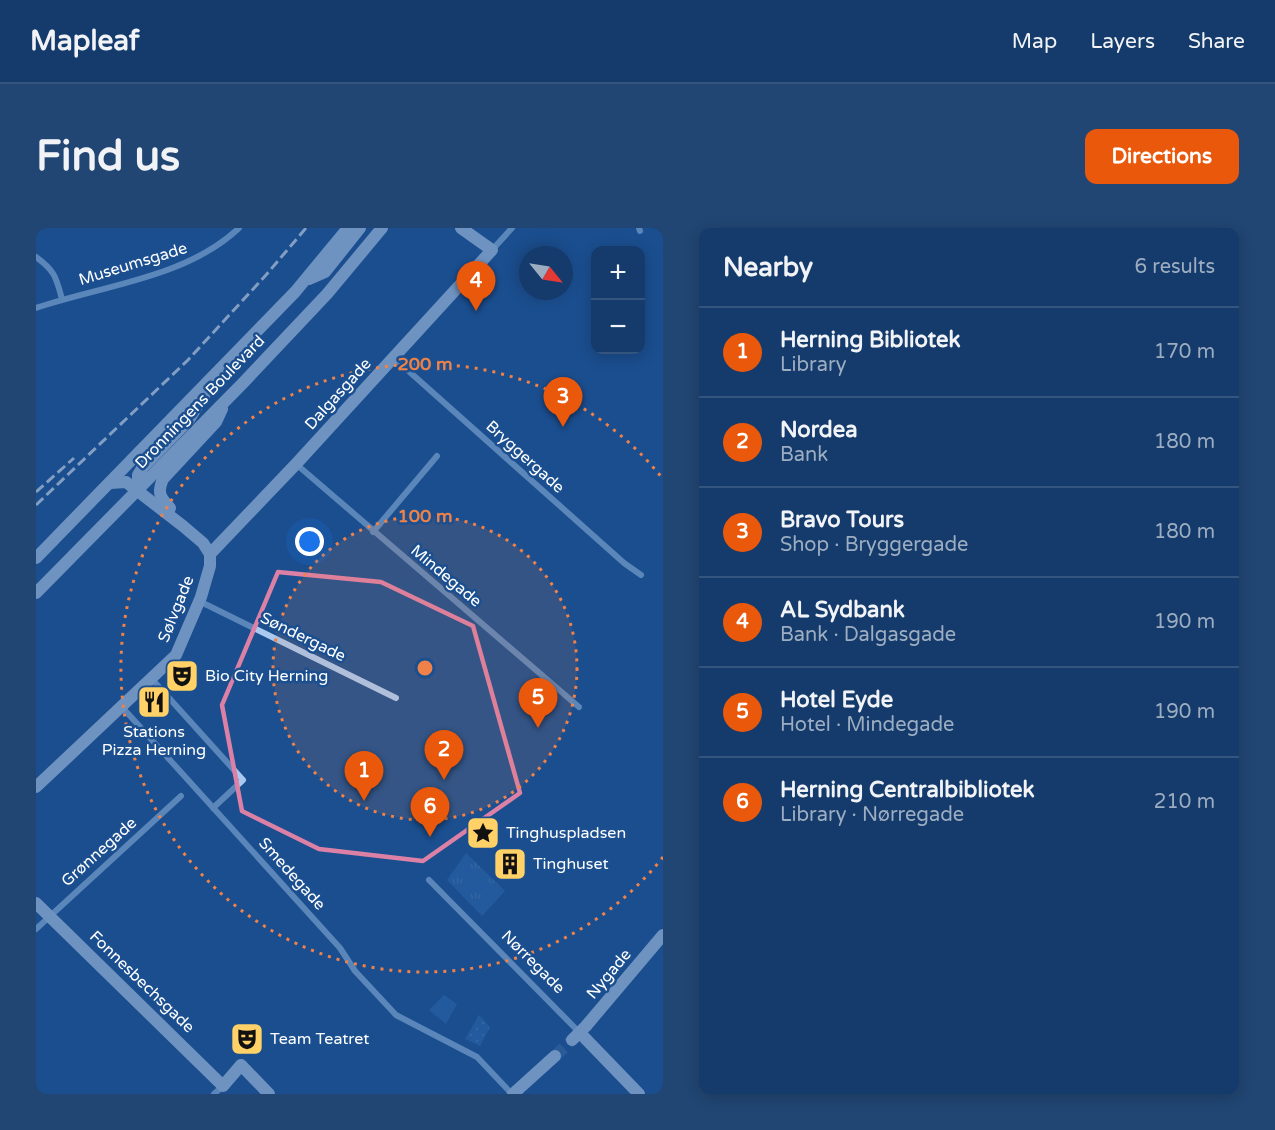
<!DOCTYPE html>
<html lang="en">
<head>
<meta charset="utf-8">
<style>
  body { margin:0; font-family:"Varela Round",sans-serif; background:#214673; color:#f1f3f6 }
  .controls { position:absolute; right:18px; top:18px; display:grid; overflow:hidden; border-radius:12px; box-shadow:0 3px 15px #0003 }
  .controls button { width:54px; height:54px; display:grid; place-items:center; padding:0; border:0; border-bottom:2px solid #33557e; background:#143b6b; color:#f1f3f6; font:30px sans-serif }
  .compass { position:absolute; left:483px; top:18px; width:54px; height:54px; border-radius:50%; background:#143b6b; box-shadow:0 3px 15px #0003; rotate:120deg }
  .you { position:absolute; left:274px; top:314px; width:21px; height:21px; margin:-15px; border:4px solid #fff; border-radius:50%; background:#1a73e8; box-shadow:0 0 0 9px #1a73e833 }
  .badge { display:grid; place-items:center; width:39px; height:39px; border-radius:50%; background:#ea580c; color:#fff; font-size:20px; font-weight:700 }
  .pin { position:absolute; translate:-50% -50px; filter:drop-shadow(0 2px 3px #0008) }
  .pin::after { content:''; position:absolute; top:32px; width:21px; height:18px; background:inherit; clip-path:polygon(0 0,100% 0,50% 100%) }
  .list { margin:0; padding:0; list-style:none }
  h2 { display:flex; justify-content:space-between; align-items:center; height:78px; margin:0; padding:0 24px; font-size:26px }
  h2 small { font-size:20px; font-weight:400; color:#9dadc1 }
  .list li { display:grid; grid-template-columns:39px 1fr auto; gap:18px; align-items:center; box-sizing:border-box; height:90px; padding:0 24px; border-top:2px solid #33557e }
  .list b { display:block; font-size:22px; white-space:nowrap }
  .list p { margin:0; font-size:20px; white-space:nowrap; color:#9dadc1 }
  .list em { font-size:20px; font-style:normal; color:#9dadc1 }
  .map { position:relative; flex:none; width:627px; height:866px; overflow:hidden; border-radius:12px }
  header { display:flex; align-items:center; gap:36px; box-sizing:border-box; height:84px; padding:0 30px; background:#143b6b; border-bottom:2px solid #33557e }
  header strong { font-size:28px }
  nav { display:flex; gap:33px; margin-inline-start:auto; font-size:21px }
  .intro { display:flex; align-items:center; justify-content:space-between; box-sizing:border-box; height:144px; padding:0 36px }
  h1 { margin:0; font-size:42px }
  .button { padding:15px 27px; border-radius:12px; background:#ea580c; color:#fff; font-size:21px; font-weight:700 }
  main { display:flex; gap:36px; padding:0 36px }
  aside { flex:1; background:#143b6b; border-radius:12px; box-shadow:0 3px 15px #0003 }
  .map>svg:first-child { display:block }
  .grass { fill:url(#grass-dots) }
  .park { fill:url(#park-tufts) }
  .pitch { fill:#2e69ad }
  .lines { fill:none; stroke-linecap:round; stroke-linejoin:round }
  .secondary-tunnel { stroke:#3d69a0; stroke-width:12; stroke-dasharray:12 6; stroke-linecap:butt }
  .street { stroke:#a9c9ee; stroke-width:6 }
  .secondary { stroke:#d6e6fa; stroke-width:12 }
  .rail { stroke:#fff; stroke-width:3; stroke-dasharray:10 4.5; stroke-linecap:butt }
  .marked { fill:none; stroke:#dd80a5; stroke-width:4.5; stroke-linejoin:round }
  .ring { fill:none; stroke:#ee8249; stroke-width:3; stroke-dasharray:3 6 }
  .labels { text-anchor:middle; dominant-baseline:central; stroke-width:5; stroke-linejoin:round; paint-order:stroke }
  .street-label { font-size:16px; fill:#fff; stroke:#1b4f8f }
  .poi-label { font-size:16px; fill:#fff; stroke:#1b4f8f; text-anchor:start }
  .centre { fill:#ee8249; stroke:#1b4f8f; stroke-width:3 }
  .ring-label { font-size:18px; text-anchor:middle; font-weight:bold; fill:#ee8249; stroke:#1b4f8f; stroke-width:5; stroke-linejoin:round; paint-order:stroke }
</style>
</head>
<body>
<header>
<strong>Mapleaf</strong>
<nav><a>Map</a><a>Layers</a><a>Share</a></nav>
</header>
<div class="intro"><h1>Find us</h1><a class="button">Directions</a></div>
<main>
<div class="map">
<svg width="627" height="866" viewBox="0 0 627 866">
  <defs>
    <pattern id="grass-dots" width="8" height="8" patternUnits="userSpaceOnUse" patternTransform="scale(1.5)"><rect width="8" height="8" fill="#2e69ad"/><path d="M2 2h.1M6 6h.1" fill="none" stroke="#4d80b9" stroke-width="1.8" stroke-linecap="round"/></pattern>
    <pattern id="park-tufts" width="24" height="20" patternUnits="userSpaceOnUse" patternTransform="scale(1.5)"><rect width="24" height="20" fill="#2e69ad"/><path d="M3 7l-1-3M5 7V3M7 7l1-3M15 17l-1-3M17 17v-4M19 17l1-3" fill="none" stroke="#4d80b9"/></pattern>
  </defs>
  <rect width="100%" height="100%" fill="#1b4f8f"/>
  <path class="grass" d="M443,787l11,12 -10,19 -15,-7z"/>
  <path class="park" d="M430,625l39,38 -23,25 -35,-36z"/>
  <path class="pitch" d="M408,767l13,9 -11,20 -17,-14z"/>
  <g class="lines">
    <path class="secondary-tunnel" d="M519,828l17,-16"/>
    <g class="street">
      <path d="M603,0l1,3"/>
      <path d="M456,22l20,-22"/>
      <path d="M0,29c19,14 20,20 26,42"/>
      <path d="M0,80c68,-23 150,-30 203,-80"/>
      <path d="M358,130l230,205 17,12"/>
      <path d="M260,236l283,243"/>
      <path d="M337,304l64,-76"/>
      <path d="M163,373l197,97"/>
      <path d="M115,450l92,102 -30,28"/>
      <path d="M86,479l218,241 15,23 41,44 81,42 35,37"/>
      <path d="M393,652l151,153"/>
      <path d="M0,701l145,-133"/>
      <path d="M178,866l9,-8"/>
    </g>
    <g class="secondary">
      <path d="M273,51l16,-7 35,-44"/>
      <path d="M102,261v-14l5,-8 45,-46 18,-29"/>
      <path d="M134,280c-10,-11 -13,-15 -7,-29l53,-57 6,-13"/>
      <path d="M174,326l86,-90 196,-214 -31,-22"/>
      <path d="M0,330l259,-266 53,-64"/>
      <path d="M0,365l206,-209 85,-90 55,-66"/>
      <path d="M0,559l140,-132 25,-58 9,-31v-12l-7,-11 -20,-17 -57,-44 -16,1"/>
      <path d="M0,675l187,183 18,-21 28,29"/>
      <path d="M544,805l59,61"/>
      <path d="M536,812l14,-14 77,-91"/>
      <path d="M477,866l42,-38"/>
    </g>
    <g class="rail">
      <path d="M0,264l38,-34"/>
      <path d="M0,277l152,-145 78,-85 40,-47"/>
    </g>
  </g>
  <path d="M0 0H627V866H0ZM242,344l103,10 92,44 47,167 -97,68 -104,-12 -77,-38 -20,-106z" fill="#1b4f8f" fill-opacity=".55" fill-rule="evenodd"/>
  <path class="marked" d="M242,344l103,10 92,44 47,167 -97,68 -104,-12 -77,-38 -20,-106z"/>
  <circle cx="389" cy="440" r="152" fill="#ee8249" fill-opacity=".12"/>
  <g class="ring">
    <circle cx="389" cy="440" r="152"/>
    <path d="M627 629A304 304 0 1 1 627 251"/>
  </g>
  <defs>
    <symbol id="theatre-square" viewBox="-11 -11 22 22"><rect x="-9" y="-9" width="18" height="18" rx="4" fill="#ffd166" stroke="#1b4f8f"/><path d="M-5-5.5Q0-4 5-5.5V0Q5 5 0 6Q-5 5-5 0ZM-3.3-2.5H-1v1.5H-3.3ZM1-2.5H3.3v1.5H1ZM-2.8 1Q0 5.5 2.8 1Z" fill="#111"/></symbol>
    <symbol id="restaurant-square" viewBox="-11 -11 22 22"><rect x="-9" y="-9" width="18" height="18" rx="4" fill="#ffd166" stroke="#1b4f8f"/><path d="M-5-6h1v4h1v-4h1v4h1v-4h1v5L-1.5 .5V6h-2V.5L-5-1ZM5-6V6H3V1.5H1.5Q1.5-4 5-6Z" fill="#111"/></symbol>
    <symbol id="sight-square" viewBox="-11 -11 22 22"><rect x="-9" y="-9" width="18" height="18" rx="4" fill="#ffd166" stroke="#1b4f8f"/><path d="M0-6L1.8-2.2L6-1.7L2.9 1.2L3.7 5.4L0 3.3L-3.7 5.4L-2.9 1.2L-6-1.7L-1.8-2.2Z" fill="#111"/></symbol>
    <symbol id="building-square" viewBox="-11 -11 22 22"><rect x="-9" y="-9" width="18" height="18" rx="4" fill="#ffd166" stroke="#1b4f8f"/><path d="M-4-6H4V6H1V3H-1V6H-4ZM-2.5-4.3h1.7v1.8h-1.7ZM.8-4.3h1.7v1.8H.8ZM-2.5-1h1.7V.8h-1.7ZM.8-1h1.7V.8H.8Z" fill="#111"/></symbol>
  </defs>
  <g fill-rule="evenodd">
    <use href="#theatre-square" x="127" y="429" width="38" height="38"/>
    <use href="#restaurant-square" x="99" y="455" width="38" height="38"/>
    <use href="#sight-square" x="428" y="586" width="38" height="38"/>
    <use href="#building-square" x="455" y="617" width="38" height="38"/>
    <use href="#theatre-square" x="192" y="792" width="38" height="38"/>
  </g>
  <g class="labels">
    <g class="street-label">
      <text transform="translate(97 36) rotate(-17)">Museumsgade</text>
      <text transform="translate(302 166) rotate(-48)">Dalgasgade</text>
      <text transform="translate(164 174) rotate(-46)">Dronningens Boulevard</text>
      <text transform="translate(489 229) rotate(42)">Bryggergade</text>
      <text transform="translate(410 348) rotate(40)">Mindegade</text>
      <text transform="translate(140 381) rotate(-68)">Sølvgade</text>
      <text transform="translate(267 409) rotate(26)">Søndergade</text>
      <text transform="translate(63 624) rotate(-42)">Grønnegade</text>
      <text transform="translate(256 646) rotate(48)">Smedegade</text>
      <text transform="translate(497 734) rotate(45)">Nørregade</text>
      <text transform="translate(573 746) rotate(-50)">Nygade</text>
      <text transform="translate(106 754) rotate(44)">Fonnesbechsgade</text>
    </g>
    <g class="poi-label">
      <text x="169" y="448">Bio City Herning</text>
      <text x="118" y="504" text-anchor="middle">Stations<tspan x="118" dy="18">Pizza Herning</tspan></text>
      <text x="470" y="605">Tinghuspladsen</text>
      <text x="497" y="636">Tinghuset</text>
      <text x="234" y="811">Team Teatret</text>
    </g>
  </g>
  <circle cx="389" cy="440" r="9" class="centre"/>
  <g class="ring-label">
    <text x="389" y="142">200 m</text>
    <text x="389" y="294">100 m</text>
  </g>
</svg>
<div class="controls">
<button>+</button>
<button>−</button>
</div>
<svg class="compass" viewBox="-18 -18 36 36"><path d="M0-13l5 13h-10z" fill="#e53935"/><path d="M0 13l5-13h-10z" fill="#9dadc1"/></svg>
<div class="you"></div>
<div class="pin badge" style="left:328px;top:573px">1</div>
<div class="pin badge" style="left:408px;top:552px">2</div>
<div class="pin badge" style="left:527px;top:199px">3</div>
<div class="pin badge" style="left:440px;top:83px">4</div>
<div class="pin badge" style="left:502px;top:500px">5</div>
<div class="pin badge" style="left:394px;top:609px">6</div>
</div>
<aside>
<h2>Nearby<small>6 results</small></h2>
<ul class="list">
<li><span class="badge">1</span><div><b>Herning Bibliotek</b><p>Library</p></div><em>170 m</em></li>
<li><span class="badge">2</span><div><b>Nordea</b><p>Bank</p></div><em>180 m</em></li>
<li><span class="badge">3</span><div><b>Bravo Tours</b><p>Shop · Bryggergade</p></div><em>180 m</em></li>
<li><span class="badge">4</span><div><b>AL Sydbank</b><p>Bank · Dalgasgade</p></div><em>190 m</em></li>
<li><span class="badge">5</span><div><b>Hotel Eyde</b><p>Hotel · Mindegade</p></div><em>190 m</em></li>
<li><span class="badge">6</span><div><b>Herning Centralbibliotek</b><p>Library · Nørregade</p></div><em>210 m</em></li>
</ul>
</aside>
</main>
</body>
</html>
